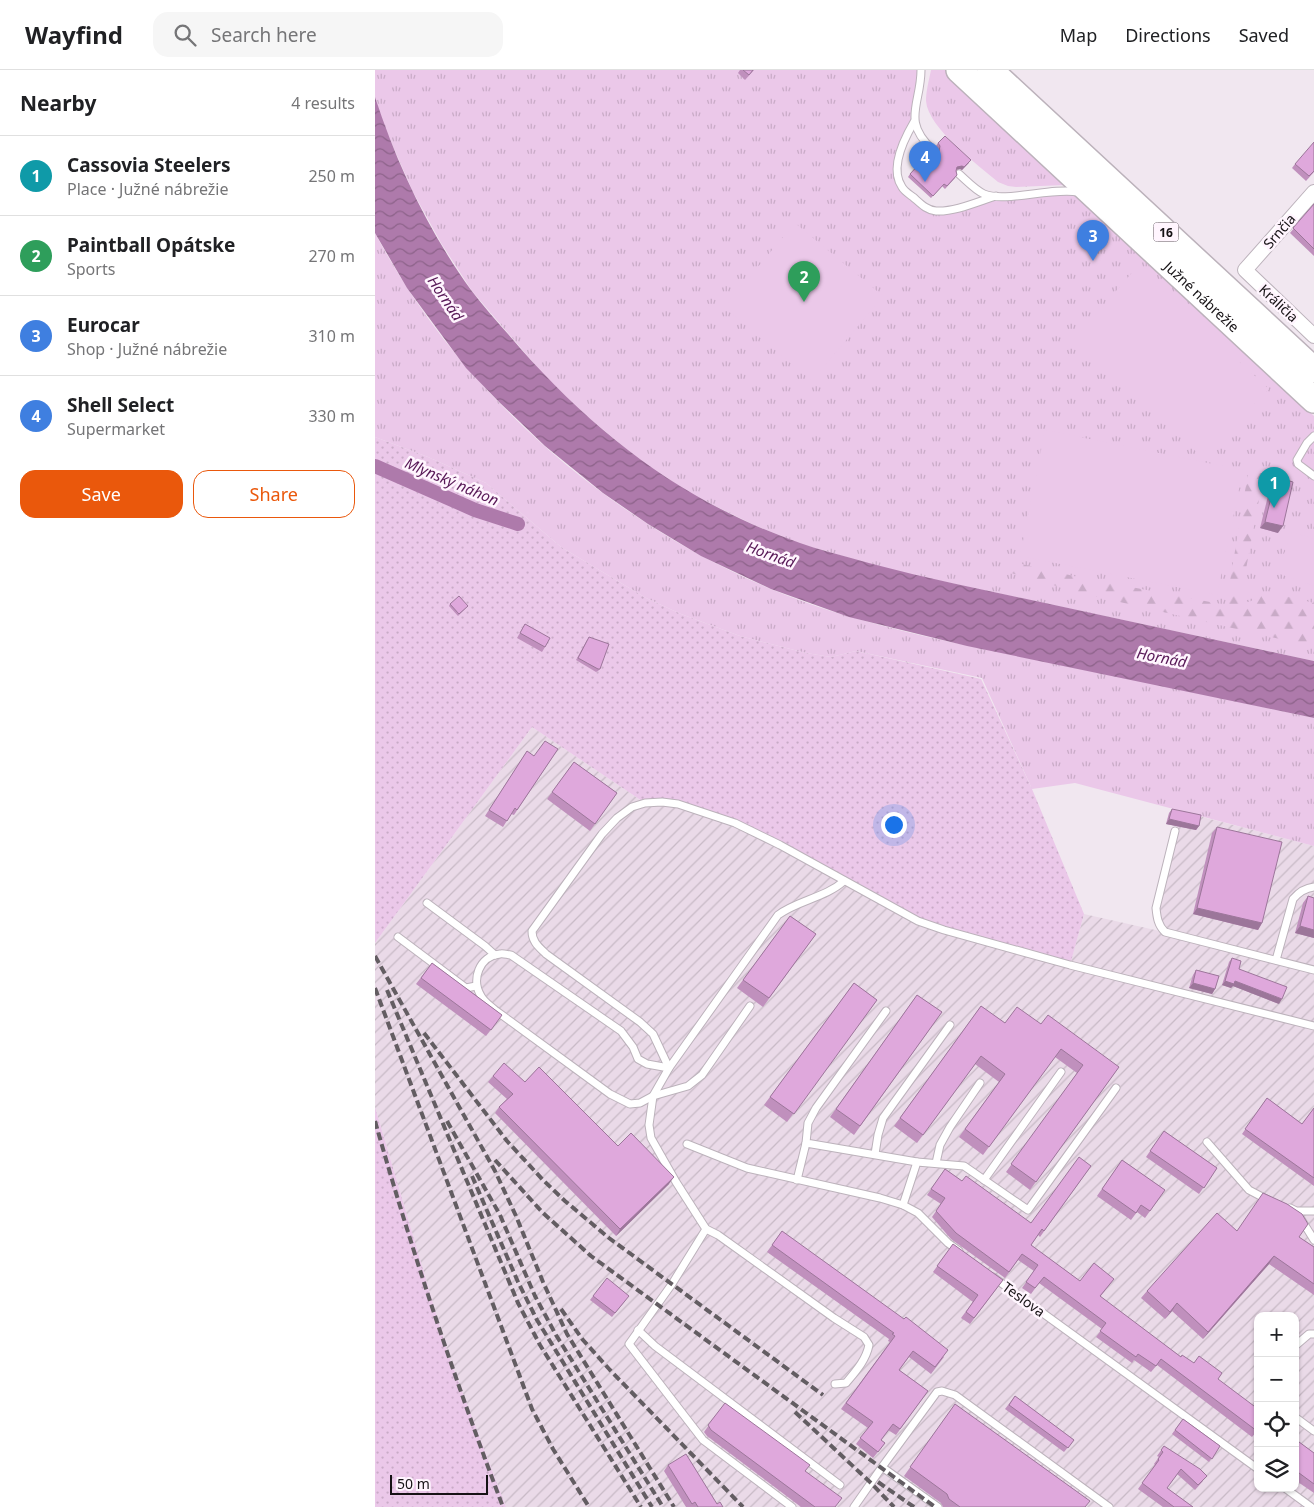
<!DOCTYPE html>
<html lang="en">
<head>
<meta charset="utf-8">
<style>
  body { margin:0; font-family:"Noto Sans",sans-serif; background:#f6f6f6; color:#202124 }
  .controls { position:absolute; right:15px; bottom:15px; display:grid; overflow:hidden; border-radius:10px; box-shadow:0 1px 4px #0004 }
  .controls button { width:45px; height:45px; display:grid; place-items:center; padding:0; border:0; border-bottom:1px solid #e0e0e0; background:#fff; color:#202124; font:25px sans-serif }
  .scale { position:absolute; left:15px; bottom:12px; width:98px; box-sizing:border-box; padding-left:5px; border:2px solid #161215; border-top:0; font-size:14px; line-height:18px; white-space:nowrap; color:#161215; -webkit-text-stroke:4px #fff5fe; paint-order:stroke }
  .you { position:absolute; left:518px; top:754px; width:18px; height:18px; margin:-12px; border:4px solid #fff; border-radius:50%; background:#1a73e8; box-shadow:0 0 0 8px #1a73e833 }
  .badge { display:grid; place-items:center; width:32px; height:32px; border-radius:50%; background:#ea580c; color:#fff; font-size:16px; font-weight:700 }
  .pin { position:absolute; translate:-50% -41px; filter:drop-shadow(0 1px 2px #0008) }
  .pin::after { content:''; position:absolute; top:26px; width:18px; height:15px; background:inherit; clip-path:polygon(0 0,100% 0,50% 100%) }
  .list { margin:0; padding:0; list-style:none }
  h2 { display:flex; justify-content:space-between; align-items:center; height:65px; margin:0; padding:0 20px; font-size:21px }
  h2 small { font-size:16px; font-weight:400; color:#757577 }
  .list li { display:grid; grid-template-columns:32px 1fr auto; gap:15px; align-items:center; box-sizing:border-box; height:80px; padding:0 20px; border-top:1px solid #e0e0e0 }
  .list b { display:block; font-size:19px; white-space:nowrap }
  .list p { margin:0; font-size:16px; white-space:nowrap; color:#757577 }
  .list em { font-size:16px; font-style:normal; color:#757577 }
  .actions { display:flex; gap:10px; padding:15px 20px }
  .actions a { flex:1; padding:11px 0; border:1px solid #ea580c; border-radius:15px; text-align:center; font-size:18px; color:#ea580c }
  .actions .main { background:#ea580c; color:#fff }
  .icon { flex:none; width:28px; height:28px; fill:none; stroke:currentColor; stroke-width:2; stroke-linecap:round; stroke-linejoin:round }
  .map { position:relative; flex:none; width:939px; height:1437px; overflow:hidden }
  header { display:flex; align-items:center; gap:30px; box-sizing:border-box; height:70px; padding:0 25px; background:#fff; border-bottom:1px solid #e0e0e0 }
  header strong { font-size:24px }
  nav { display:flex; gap:28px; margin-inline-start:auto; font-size:18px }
  .search { width:350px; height:45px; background:#f6f6f6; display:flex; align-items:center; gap:12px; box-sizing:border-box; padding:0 18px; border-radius:15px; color:#757577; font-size:19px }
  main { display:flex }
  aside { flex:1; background:#fff }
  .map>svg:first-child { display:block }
  .industrial { fill:url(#industrial-furrows); fill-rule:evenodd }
  .grass { fill:url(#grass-tufts) }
  .forest { fill:url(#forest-firs) }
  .park { fill:url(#park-dots) }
  .pitch { fill:#ebc8e9 }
  .water { fill:url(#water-waves) }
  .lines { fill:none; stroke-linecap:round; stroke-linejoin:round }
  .canal { stroke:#ae7aab; stroke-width:14 }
  .lane-casing { stroke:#bcb2bb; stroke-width:9 }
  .street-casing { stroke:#bcb2bb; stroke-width:16 }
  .highway-casing { stroke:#bcb2bb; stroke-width:28 }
  .lane { stroke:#fff; stroke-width:7 }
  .street { stroke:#fff; stroke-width:14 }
  .highway { stroke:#fff; stroke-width:25 }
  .rail { stroke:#635d62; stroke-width:4; stroke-dasharray:8 4; stroke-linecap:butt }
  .wall { fill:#c090bd }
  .shaded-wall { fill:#9c769a }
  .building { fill:#dfa8dc; stroke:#9c769a }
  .labels { text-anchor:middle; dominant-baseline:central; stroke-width:5; stroke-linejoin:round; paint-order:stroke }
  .shield { fill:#fff5fe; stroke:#5c565b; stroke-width:1 }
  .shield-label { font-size:12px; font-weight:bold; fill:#161215 }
  .street-label { font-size:14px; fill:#161215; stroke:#fff5fe }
  .water-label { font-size:15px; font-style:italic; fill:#571756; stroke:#fff5fe }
</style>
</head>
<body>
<header>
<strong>Wayfind</strong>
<div class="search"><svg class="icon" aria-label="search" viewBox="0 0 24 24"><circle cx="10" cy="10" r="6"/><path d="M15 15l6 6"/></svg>Search here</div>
<nav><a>Map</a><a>Directions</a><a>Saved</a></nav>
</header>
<main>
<aside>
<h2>Nearby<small>4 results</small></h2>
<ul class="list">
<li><span class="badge" style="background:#0f9aa8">1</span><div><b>Cassovia Steelers</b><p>Place · Južné nábrežie</p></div><em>250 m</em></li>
<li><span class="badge" style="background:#2e9e5b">2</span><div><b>Paintball Opátske</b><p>Sports</p></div><em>270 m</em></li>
<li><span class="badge" style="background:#3f7fe0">3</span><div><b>Eurocar</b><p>Shop · Južné nábrežie</p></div><em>310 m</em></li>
<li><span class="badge" style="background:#3f7fe0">4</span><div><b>Shell Select</b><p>Supermarket</p></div><em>330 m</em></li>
</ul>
<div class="actions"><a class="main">Save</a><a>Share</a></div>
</aside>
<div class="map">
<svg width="939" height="1437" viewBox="0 0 939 1437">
  <defs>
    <pattern id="industrial-furrows" width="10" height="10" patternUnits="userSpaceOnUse" patternTransform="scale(1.25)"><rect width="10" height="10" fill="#eadae8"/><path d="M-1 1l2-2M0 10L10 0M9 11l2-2" fill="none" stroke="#c8bac6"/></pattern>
    <pattern id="grass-tufts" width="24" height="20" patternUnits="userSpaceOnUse" patternTransform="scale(1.25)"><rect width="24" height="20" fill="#ebc8e9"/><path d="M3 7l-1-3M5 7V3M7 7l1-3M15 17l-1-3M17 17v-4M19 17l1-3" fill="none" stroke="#c9abc7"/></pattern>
    <pattern id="forest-firs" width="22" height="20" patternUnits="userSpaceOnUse" patternTransform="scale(1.25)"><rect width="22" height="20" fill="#ebc8e9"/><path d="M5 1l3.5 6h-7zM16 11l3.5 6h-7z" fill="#c9abc7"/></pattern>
    <pattern id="park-dots" width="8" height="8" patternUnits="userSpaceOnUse" patternTransform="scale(1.25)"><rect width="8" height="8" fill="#ebc8e9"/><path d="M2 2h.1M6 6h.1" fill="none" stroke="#c9abc7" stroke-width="1.8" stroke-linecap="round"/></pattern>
    <pattern id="water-waves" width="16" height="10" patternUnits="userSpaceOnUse" patternTransform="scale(1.25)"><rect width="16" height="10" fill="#ae7aab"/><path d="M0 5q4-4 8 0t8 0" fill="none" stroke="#8d638a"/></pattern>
  </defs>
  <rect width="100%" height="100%" fill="#f1e7f0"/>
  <path class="industrial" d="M157,657l113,76 33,1 32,10 360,150 14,-50 80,18 -8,-24 23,-97 135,35v661h-808l-58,-153 -73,-247v-164zM883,1246h37v172h-37z"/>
  <g class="grass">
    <path d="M0,0h546l-7,52 -17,45 5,21 31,23 63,-15 78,-5 240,225v245l-419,-90 -94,-27 -47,-19 -61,-30 -52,-34 -58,-48 -40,-39 -71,-83 -31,-48 -28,-51 -29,-66 -9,-29z"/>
    <path d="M556,0h14l122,111 -2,4 -49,2 -8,-1 -10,-4c-20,-17 -70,-54 -72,-81 0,-10 3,-21 5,-31z"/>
    <path d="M0,163c83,158 232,287 396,356 81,34 170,51 256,69 96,20 191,39 287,60v128l-239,-63 -43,6 -50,-111 -126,-27 -25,6 -25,-4 -66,-17 -59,-22 -35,-16 -85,-51 -75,-64 -58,-26 -53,-20z"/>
  </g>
  <path class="forest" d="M873,403h16l-24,128 9,1 20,-10 45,11v44l-233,-54 -70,-20 2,-11 65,15 148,28z"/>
  <g class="park">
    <path d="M0,367l53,20 58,26 75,64 85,51 35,16 59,22 66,17 25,4 25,-6 125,28 51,110 52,125 -14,51 -126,-35 -209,-107 -57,-19 -33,-1 -113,-76 -157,216z"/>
    <path d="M0,1037l73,247 58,153h-131z"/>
  </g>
  <g class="pitch">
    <path d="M420,153l88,73 -71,85 -88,-74z"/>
    <path d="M762,197l132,122 -66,69 -129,-119z"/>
    <path d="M670,360l198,40 -26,125 -197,-39z"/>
    <path d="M917,462l22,7v47l-37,-13z"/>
  </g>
  <path class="water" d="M0,27c22,68 54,135 96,193 15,20 33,39 49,58 80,90 166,155 280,195 17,6 34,10 51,15 56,16 114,28 171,40 97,21 195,42 292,63v57l-347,-72 -118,-29 -78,-28 -70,-33 -53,-32 -45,-31 -58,-47 -46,-44 -33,-34 -59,-80 -32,-55z"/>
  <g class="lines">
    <path class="canal" d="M0,396l100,44 43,14"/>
    <defs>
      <g id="lane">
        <path d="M546,0c0,34 -20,51 12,80"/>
        <path d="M539,52c-10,17 -25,46 -12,65 2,4 7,7 11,10 7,6 13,13 23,14 19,1 41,-9 60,-15"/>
        <path d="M584,104c7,6 16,16 25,20 21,9 67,-7 94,-2"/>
        <path d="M939,366l-7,7 -10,17 1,4 16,12"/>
        <path d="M800,761l-19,77c1,10 2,17 9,24l149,38"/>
        <path d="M52,833l58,43 10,9"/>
        <path d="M23,867l68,51 10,-2"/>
        <path d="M901,890l17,-61c6,-7 12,-11 21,-12"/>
        <path d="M375,936l-48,69 -14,11 -35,10 -13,7 -10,1 -20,-10 -115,-84c-4,-4 -11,-8 -14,-14 -10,-16 -2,-40 19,-42 3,-1 8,1 11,1l110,76 12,16 5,12 9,5 22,4 109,-153c20,-15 47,-17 66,-34"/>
        <path d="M511,941l-70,97 -8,15 -2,20 111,19"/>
        <path d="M832,1072l42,48 19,10"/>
        <path d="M312,1074l60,24 133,30 23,7 15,8 30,30 11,8"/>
        <path d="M500,1084l3,-19 5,-17 67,-93"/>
        <path d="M561,1093l4,-18 10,-18 30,-44"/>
        <path d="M422,1110l9,-37"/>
        <path d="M609,1110l77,-108"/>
        <path d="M528,1135l14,-43 47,4 64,44 88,-122"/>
        <path d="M915,1138l6,3h18"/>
        <path d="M926,1149l13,21"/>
        <path d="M331,1159l-34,55 -43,60 74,96 89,67"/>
        <path d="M618,1207l265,192"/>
        <path d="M263,1260l17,16 185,139"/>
        <path d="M920,1276l14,-12h5"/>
        <path d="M460,1314l11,-1c10,-12 20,-23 23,-38l-5,-8 -30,-19 -116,-83 -12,-6 -30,-47 -25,-44 -2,-13 4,-29 16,-28 -16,-34 -13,-12 -94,-68c-7,-7 -14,-12 -14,-23l70,-97 15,-16 15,-11 13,-4 17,-1 16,2 57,19 45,22 138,76 26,9 126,35 244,61"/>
        <path d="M920,1347l19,14"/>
        <path d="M910,1418l26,19"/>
        <path d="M479,1437l28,-40"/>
        <path d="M563,1437l-56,-40 55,-75 5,-1 13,4 154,112"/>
      </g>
      <path id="street" d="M939,122l-69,78 69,66"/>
      <g id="highway">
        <path id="s1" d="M584,0l355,330"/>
        <path d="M615,0l324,300"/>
      </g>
    </defs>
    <use href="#lane" class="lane-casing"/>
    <use href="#street" class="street-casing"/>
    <use href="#highway" class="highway-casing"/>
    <use href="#lane" class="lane"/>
    <use href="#street" class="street"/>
    <use href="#highway" class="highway"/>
    <g class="rail">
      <path d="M0,886l120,215 21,45 27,66 24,52 107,173"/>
      <path d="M0,918l157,421 21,40 36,58"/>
      <path d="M12,920l131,313 22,42 101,162"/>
      <path d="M49,963l83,108 36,39 22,21 44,37 214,157"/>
      <path d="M0,1051c37,131 80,259 128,386"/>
      <path d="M72,1051l53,94 35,81 21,39 107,172"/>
      <path d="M120,1090l48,53 48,43 344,251"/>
      <path d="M97,1106l46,106 19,38 115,187"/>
      <path d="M186,1239l22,31 27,30 133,137"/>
      <path d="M420,1342l76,71 23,24"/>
      <path d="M503,1412l36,25"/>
    </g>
  </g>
  <g class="wall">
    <path d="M365,0h14l-9,10 -7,-7z"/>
    <path d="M563,73l31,20 -7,7 -2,-1 -4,1 -1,8 -10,11 -3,-3 -11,12 -23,-21 2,-3 28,-23v-2l-2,-3z"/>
    <path d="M920,94l19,8 -8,9 -14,-13z"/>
    <path d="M939,134v52l-24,-23z"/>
    <path d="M901,407l2,56 -18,-5 11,-44z"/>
    <path d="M75,534l18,2 -10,10 -9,-10z"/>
    <path d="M150,554l20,23 -3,5 -25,-14z"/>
    <path d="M212,570l13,29 -2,2 -2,1 -20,-12z"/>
    <path d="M183,679l-44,66 -3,-1 -8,13 -18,-11 42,-65 7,5z"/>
    <path d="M199,692l43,31 -27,38 -43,-32z"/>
    <path d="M797,739l27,17 -3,4 -30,-6 3,-11z"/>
    <path d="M842,757l45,96 -4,7 -65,-16 19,-81z"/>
    <path d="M933,826l6,2v40l-19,-5 8,-30z"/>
    <path d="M415,846l26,18 -53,73 -26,-19z"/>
    <path d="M857,888l7,11 40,35 -46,-18 -2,2 -9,-3 7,-23z"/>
    <path d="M57,893l70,52 -16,21 -70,-52z"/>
    <path d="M821,900l19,19 -3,5 -23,-6 4,-13z"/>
    <path d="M479,913l23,17 -90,122 -23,-17z"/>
    <path d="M542,925l25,17 -88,123 -24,-18z"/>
    <path d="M606,936l24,17 36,1 78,43 -89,123 -24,-18 71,-99 -22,-16 -72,98 -24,-18 40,-55 -24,-18 -58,79 -23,-17z"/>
    <path d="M118,1006l32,6 93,64 51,38 -53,52 -121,-123 4,-6 8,-8 -19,-17z"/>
    <path d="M892,1028l35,26 12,-16v78l-72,-52z"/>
    <path d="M789,1061l53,37 -18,26 -53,-37z"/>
    <path d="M747,1090l43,30 -20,28 -8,-6 -6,8 -34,-24z"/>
    <path d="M716,1096l-51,71 -2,-2 -7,10 49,36 34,-2 -14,18 81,60 37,22 40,51 -6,7 -95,-72 -6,7 -17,-12 -2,3 -36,-26 6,-8 -63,-46 -8,11 -9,-6 12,-17 -16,-11 -13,18 -54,-39 -19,-22 9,-13 -14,-9 18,-26 17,12 69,42z"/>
    <path d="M407,1161l162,126 -13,17 -22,-17 -10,13 29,21 -32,44 -8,-5 -7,10 4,3 -12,15 -17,-14 12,-16 -27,-19 49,-67 -2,-1 1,-2 -122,-87z"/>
    <path d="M862,1161l62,6 15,10v48l-45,-31 -66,75 -31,-28 -7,8 -24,-21 6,-7z"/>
    <path d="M578,1174l50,36 -33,44 -9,-6 12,-16 -40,-30z"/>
    <path d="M218,1226l33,4 -14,17 -22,-17z"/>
    <path d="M640,1326l59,44 -10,12 -59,-43z"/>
    <path d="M350,1333l80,68 30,36h-34l-94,-71 -3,-4z"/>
    <path d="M580,1334l131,103h-143l-2,-4 -37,-27z"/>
    <path d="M808,1349l37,27 -11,16 -37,-28z"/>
    <path d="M920,1369l19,14v40l-19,-13z"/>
    <path d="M789,1376l39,35 -8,9 -18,-16 -10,14 26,19h-30l-25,-18 17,-24 -1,-1 5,-7 -2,-1z"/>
    <path d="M293,1395l49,39 6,3h-37l-22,-36z"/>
  </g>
  <g class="shaded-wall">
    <path d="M596,90l-9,10 -2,-1 -5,1 2,-3z"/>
    <path d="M890,452l18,4 -5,7 -18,-5z"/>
    <path d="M794,749l30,7 -3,4 -30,-6z"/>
    <path d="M822,838l65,15 -4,7 -65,-16z"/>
    <path d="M925,856l14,4v8l-19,-5z"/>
    <path d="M850,911h10l47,18 -3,5 -46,-18 -2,2 -9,-3z"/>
    <path d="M818,913l22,6 -3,5 -23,-6z"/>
    <path d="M299,1107l-5,7 -53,52 4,-7z"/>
    <path d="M899,1186l-5,8 -66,75 5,-7z"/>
    <path d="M802,1233l-5,8 -7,8 5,-7z"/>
  </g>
  <g class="building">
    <path d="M368,0h10l-4,5z"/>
    <path d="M570,66l26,24 -7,7 -2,-1 -5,1 -1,4 1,4 -10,11 -3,-2 -11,12 -23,-22 21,-23 5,1 3,-1 1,-5 -2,-3z"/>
    <path d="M939,72v29l-5,5 -14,-12z"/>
    <path d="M939,134v45l-21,-21z"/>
    <path d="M901,407l17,5 -10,44 -18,-4z"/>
    <path d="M84,526l9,10 -9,8 -9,-10z"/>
    <path d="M150,554l25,14 -5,9 -25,-14z"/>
    <path d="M214,567l20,7 -9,25h-2l-20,-11z"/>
    <path d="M170,671l13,8 -41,61 -2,-2 -8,13 -18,-11 38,-59 7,5z"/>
    <path d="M199,692l43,31 -22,31 -43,-32z"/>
    <path d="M797,739l29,6 -2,11 -30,-7z"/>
    <path d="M842,757l65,15 -20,81 -65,-15z"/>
    <path d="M933,826l6,2v32l-14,-4z"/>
    <path d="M415,846l26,18 -47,64 -26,-18z"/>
    <path d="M857,888l9,3 -2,8 48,18 -5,12 -47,-18 -1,3 -9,-3z"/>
    <path d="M57,893l70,52 -11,15 -70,-52z"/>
    <path d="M821,900l23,6 -4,13 -22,-6z"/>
    <path d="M479,913l23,17 -83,114 -24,-17z"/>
    <path d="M542,925l25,17 -82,114 -24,-17z"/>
    <path d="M606,936l24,17 12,-16 24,17 7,-9 71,52 -83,115 -25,-18 72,-99 -22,-16 -72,98 -24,-18 40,-55 -24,-18 -58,79 -23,-17z"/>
    <path d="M129,993l21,19 14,-15 79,79 13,-13 43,44 -54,52 -121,-122 14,-13 -20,-18z"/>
    <path d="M892,1028l35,26 12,-16v70l-69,-49z"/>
    <path d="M789,1061l53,37 -13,20 -54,-37z"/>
    <path d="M704,1087l12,9 -47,65 -2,-2 -11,16 49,36 14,-18 20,16 -14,17 81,61 1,-2 12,8 5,-7 23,17 -4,6 40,30v20l-1,2 -96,-72 -5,7 -18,-12 -2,3 -36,-26 6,-8 -62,-46 -9,11 -9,-6 12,-17 -16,-11 -13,18 -53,-39 -20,-22 9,-13 -14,-9 14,-20 17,12 4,-5 65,47z"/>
    <path d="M747,1090l43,30 -15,21 -9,-6 -5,8 -34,-24z"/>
    <path d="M888,1123l24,11 15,10 6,10 -9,13 15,10v37l-40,-28 -66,76 -31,-29 -7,9 -23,-21 70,-78 20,18z"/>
    <path d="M407,1161l122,88 2,-2 42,33 -13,17 -22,-16 -14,19 29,21 -28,38 -7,-5 -12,16 4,3 -7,9 -18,-14 13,-16 -27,-19 49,-67 -3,-2 2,-1 -122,-88z"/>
    <path d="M578,1174l50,36 -29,38 -8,-6 12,-17 -41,-29z"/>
    <path d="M232,1208l22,18 -14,17 -22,-17z"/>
    <path d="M640,1326l59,44 -6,8 -59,-43z"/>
    <path d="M350,1333l85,62 -5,6 37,27 -7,9h-20l-104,-77 -3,-5z"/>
    <path d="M580,1334l135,97 -5,6h-125l-11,-8 -2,-5 -37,-27z"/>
    <path d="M808,1349l37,27 -8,13 -37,-29z"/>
    <path d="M920,1369l19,14v31l-19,-14z"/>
    <path d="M789,1376l36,23 7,7 -9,9 -17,-16 -14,19 26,19h-19l-32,-24 17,-23 -1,-1 5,-7 -2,-2z"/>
    <path d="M311,1384l31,50 3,-2 3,5h-25l-3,-5 -3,2 -24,-39z"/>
  </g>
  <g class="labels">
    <rect class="shield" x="778.5" y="152.5" width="25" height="19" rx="4"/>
    <g class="shield-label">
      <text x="791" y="162">16</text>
    </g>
    <g class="street-label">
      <text transform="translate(904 161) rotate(-49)">Srnčia</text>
      <text stroke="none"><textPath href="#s1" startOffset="332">Južné nábrežie</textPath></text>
      <text transform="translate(904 233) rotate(43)">Králičia</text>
      <text transform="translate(649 1229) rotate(36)">Teslova</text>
    </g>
    <g class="water-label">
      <text transform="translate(71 228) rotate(56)">Hornád</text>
      <text transform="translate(77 411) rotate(23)">Mlynský náhon</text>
      <text transform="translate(396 484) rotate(20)">Hornád</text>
      <text transform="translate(787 587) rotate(11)">Hornád</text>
    </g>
  </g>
</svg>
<div class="controls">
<button>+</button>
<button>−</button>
<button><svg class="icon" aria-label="locate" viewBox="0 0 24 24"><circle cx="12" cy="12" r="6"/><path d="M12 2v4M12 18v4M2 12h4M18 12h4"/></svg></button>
<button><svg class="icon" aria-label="layers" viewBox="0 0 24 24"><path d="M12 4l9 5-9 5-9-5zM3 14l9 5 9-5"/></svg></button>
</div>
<div class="scale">50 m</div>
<div class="you"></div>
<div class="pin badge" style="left:899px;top:438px;background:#0f9aa8">1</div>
<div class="pin badge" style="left:429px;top:232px;background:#2e9e5b">2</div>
<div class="pin badge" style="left:718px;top:191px;background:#3f7fe0">3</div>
<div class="pin badge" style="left:550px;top:112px;background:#3f7fe0">4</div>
</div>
</main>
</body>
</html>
